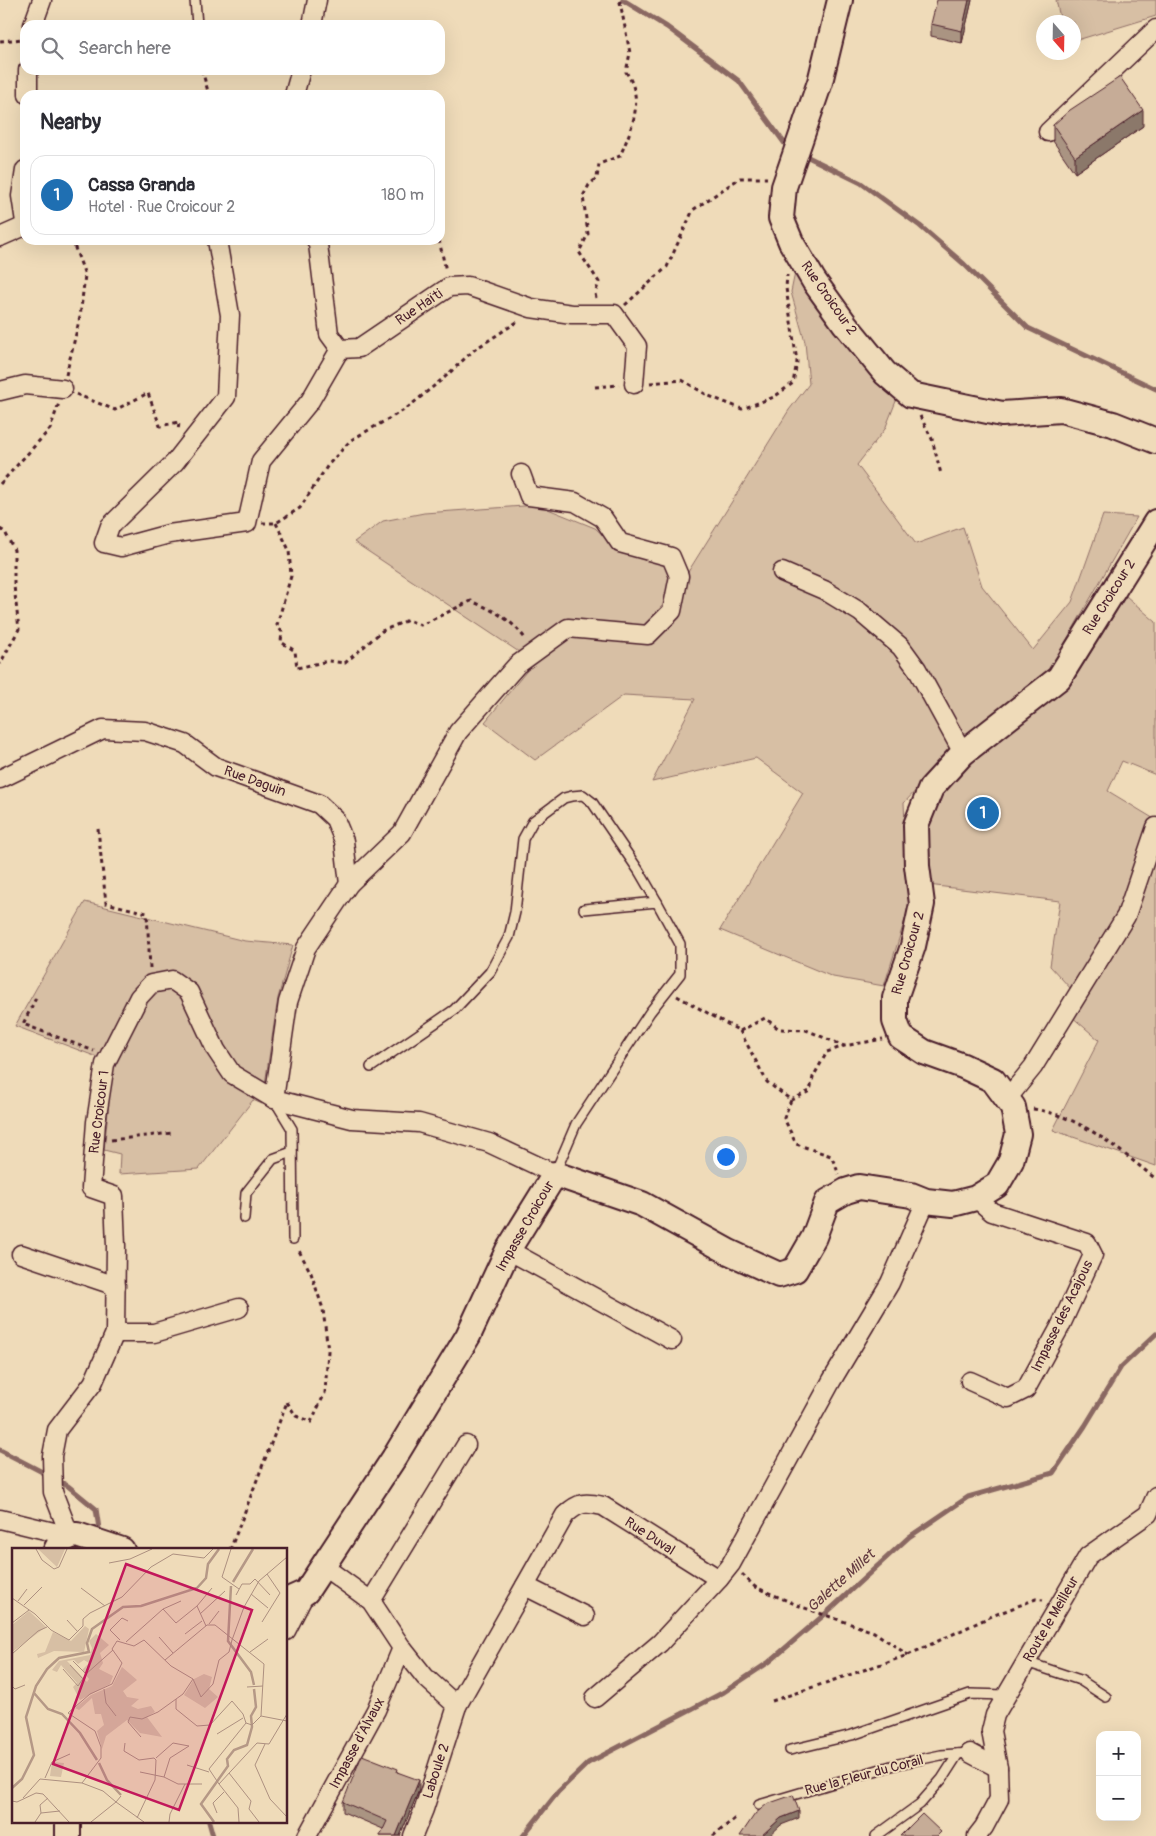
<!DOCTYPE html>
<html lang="en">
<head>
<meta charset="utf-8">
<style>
  body { margin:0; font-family:Pangolin,sans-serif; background:#f7f7f7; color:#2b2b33 }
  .controls { position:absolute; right:15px; bottom:15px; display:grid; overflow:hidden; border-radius:10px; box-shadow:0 5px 20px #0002 }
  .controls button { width:45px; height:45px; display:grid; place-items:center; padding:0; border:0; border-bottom:1px solid #e1e1e2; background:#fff; color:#2b2b33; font:25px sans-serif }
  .compass { position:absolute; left:1036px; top:15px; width:45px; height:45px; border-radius:50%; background:#fff; box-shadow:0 5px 20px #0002; rotate:160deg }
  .you { position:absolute; left:725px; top:1156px; width:18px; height:18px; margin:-12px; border:4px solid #fff; border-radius:50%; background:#1a73e8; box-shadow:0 0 0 8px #1a73e833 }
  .badge { display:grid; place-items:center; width:32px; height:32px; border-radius:50%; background:#1f6fb2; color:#fff; font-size:16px; font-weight:700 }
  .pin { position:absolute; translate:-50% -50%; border:2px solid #fff; box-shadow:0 1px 5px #0006 }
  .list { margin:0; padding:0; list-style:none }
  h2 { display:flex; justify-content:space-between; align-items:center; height:65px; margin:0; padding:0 20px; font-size:21px }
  h2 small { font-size:16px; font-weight:400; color:#7c7c81 }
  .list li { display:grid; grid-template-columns:32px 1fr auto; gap:15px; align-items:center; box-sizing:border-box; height:80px; margin:0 10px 10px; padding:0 10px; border:1px solid #e1e1e2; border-radius:15px }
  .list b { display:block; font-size:19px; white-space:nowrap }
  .list p { margin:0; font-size:16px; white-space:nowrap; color:#7c7c81 }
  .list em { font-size:16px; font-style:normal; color:#7c7c81 }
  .icon { flex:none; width:28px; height:28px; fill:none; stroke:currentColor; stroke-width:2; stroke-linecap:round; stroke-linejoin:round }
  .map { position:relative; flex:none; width:1156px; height:1836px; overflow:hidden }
  .search { position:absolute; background:#fff; box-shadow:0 5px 20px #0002; left:20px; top:20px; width:425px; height:55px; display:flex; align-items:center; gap:12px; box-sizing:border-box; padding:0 18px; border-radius:15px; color:#7c7c81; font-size:19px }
  .panel { position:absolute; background:#fff; box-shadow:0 5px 20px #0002; left:20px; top:90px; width:425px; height:155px; border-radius:15px }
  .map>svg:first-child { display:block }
  .green { fill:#d7bfa4; stroke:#906f68 }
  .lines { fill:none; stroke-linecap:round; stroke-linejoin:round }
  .stream { stroke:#8a6862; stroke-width:5 }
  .lane-casing { stroke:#4a1f2b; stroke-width:12 }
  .street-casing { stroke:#4a1f2b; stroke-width:21 }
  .secondary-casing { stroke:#4a1f2b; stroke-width:28 }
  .path { stroke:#4a1f2b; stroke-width:3; stroke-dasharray:4 4; stroke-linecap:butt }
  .lane { stroke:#efdbb9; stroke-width:9 }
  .street { stroke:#efdbb9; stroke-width:18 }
  .secondary { stroke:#efdbb9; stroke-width:24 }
  .wall { fill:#aa9482; stroke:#4a1f2b }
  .shaded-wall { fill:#8b786a; stroke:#4a1f2b }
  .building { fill:#c6ac97; stroke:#4a1f2b }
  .labels { text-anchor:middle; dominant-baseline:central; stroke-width:4; stroke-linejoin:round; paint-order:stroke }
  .street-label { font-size:14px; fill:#4a1f2b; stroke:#efdbb9 }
  .water-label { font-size:15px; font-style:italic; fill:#653d42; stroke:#efdbb9 }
  .inset-river { fill:none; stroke:#b59886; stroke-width:2.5 }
  .inset-road { fill:none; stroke:#ad9080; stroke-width:1 }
  .view { fill:#c2185b; fill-opacity:0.15; stroke:#c2185b; stroke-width:2.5 }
  .inset-edge { fill:none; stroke:#4a1f2b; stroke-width:2.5 }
</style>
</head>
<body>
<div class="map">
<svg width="1156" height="1836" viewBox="0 0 1156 1836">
  <rect width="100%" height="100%" fill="#efdbb9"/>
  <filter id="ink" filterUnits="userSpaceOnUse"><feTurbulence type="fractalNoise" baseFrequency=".02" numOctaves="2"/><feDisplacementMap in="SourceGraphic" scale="10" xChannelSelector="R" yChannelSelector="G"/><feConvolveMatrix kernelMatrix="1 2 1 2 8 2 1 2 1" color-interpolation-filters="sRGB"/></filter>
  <g filter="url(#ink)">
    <g class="green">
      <path d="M1056,0h100v16l-82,25v-19h-13z"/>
      <path d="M797,263l101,133 -13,33 -28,36 59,79 47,-17 19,59 51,64 39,-48 31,-87 34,2 -87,152 -101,86 -45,48 5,104 -25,79 -51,-9 -113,-47 83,-137 -47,-35 -104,24 43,-83 -71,-4 -89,65 -50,-38 49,-60 -180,-120 29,-21 41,-8 114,-8 57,23 27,24 44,11 22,9 101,-162 20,-26 -4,-42 -14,-50z"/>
      <path d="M1126,596l30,26v153l-34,-14 -14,30 48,29v346l-103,-36 46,-90 -28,-24 11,-15 -32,-35 10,-65 -132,-16 -1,-69 26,-38 118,-94z"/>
      <path d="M85,902l160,39 48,4 -15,53 -16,106 -9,-4 -54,69 -80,5 1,-20 -16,-4 9,-87 -98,-37z"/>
    </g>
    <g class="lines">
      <g class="stream">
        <path d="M623,0l44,27 72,54 46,63"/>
        <path d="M804,155l57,28 59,43 44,38 64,64 128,61"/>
        <path d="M0,1450l48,25"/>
        <path d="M55,1479l13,7 28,23 4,26"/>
        <path d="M209,1822l4,14"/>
        <path d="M523,1836l35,-44 30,-29 136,-71 45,-30 55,-47 85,-78 59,-40 85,-24 32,-47 36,-59 35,-33"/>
      </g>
      <defs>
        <g id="lane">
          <path d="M195,0l2,25"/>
          <path d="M371,1067l83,-57 36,-38 19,-35 6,-25 8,-73 10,-18 31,-23 8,-2 11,-1 9,7 47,69 18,31"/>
          <path d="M275,1101l17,28 1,110"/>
          <path d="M555,1173l21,-49 74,-112 30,-38v-30l-23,-42 -73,7"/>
          <path d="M244,1218l2,-25 27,-34 19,-7"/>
          <path d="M1026,1662l54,18 26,17"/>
          <path d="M790,1750l62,-15 118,-41 37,1"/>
          <path d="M759,1805l139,-41 43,-9 29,-2"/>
          <path d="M876,1836l44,-32 22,-25 16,-25"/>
        </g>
        <g id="street">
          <path d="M33,25l9,-25"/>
          <path d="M312,25l5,-25"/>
          <path d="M28,95v-25"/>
          <path d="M294,95l7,-25"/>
          <path d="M1048,132l108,-103"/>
          <path d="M25,170l-4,26 4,26"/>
          <path d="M0,237l25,-11"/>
          <path d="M217,240l13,75 -4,82 -51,65 -65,64 -6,17 17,4 48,-13 78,-11 14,-62 49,-60 30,-52"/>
          <path d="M316,240l2,4 11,90 11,15 19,-1 90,-61 19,-1 63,22 41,6h42l23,32 -3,38"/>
          <path d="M0,391l25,-6 38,4"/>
          <path d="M782,572l42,18 36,22 41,35 16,22 46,84"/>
          <path d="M0,779l103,-50 42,2 40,13 31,23 103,37 16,15 9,22 5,43"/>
          <path d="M274,1099l14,-97 18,-54 43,-64 53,-51 56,-101 59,-67 51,-37 80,7 24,-24 7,-35 -8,-19 -51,-14 -17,-25 -28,-16 -46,-6 -8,-22"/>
          <path d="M1007,1099l26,-32 93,-151 30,-89"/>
          <path d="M508,1250l164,90"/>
          <path d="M21,1254l95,32"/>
          <path d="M115,1333h39l85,-25"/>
          <path d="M970,1381l38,17 18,-9 34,-62 33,-72 -6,-12 -95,-31 -16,-14"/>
          <path d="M0,1519l70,17"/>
          <path d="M70,1536l-17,-44 -1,-36 5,-26 36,-47 22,-50 1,-87 -2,-50 -23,-8 5,-66 9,-58 34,-67 12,-13 21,-4 17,12 27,58 16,24 42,25 78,20 67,4 70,20 66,31"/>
          <path d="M323,1566l48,35 31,47 23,29 32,29 108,-191c14,-13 20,-13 38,-9l116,73 12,-15 101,-184 58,-97 36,-82"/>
          <path d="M525,1586l60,30"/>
          <path d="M371,1601l95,-156"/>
          <path d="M286,1631l20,-39"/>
          <path d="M595,1698l65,-55 59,-64"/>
          <path d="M970,1753l28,15"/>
          <path d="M307,1836l69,-126 26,-62"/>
          <path d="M413,1836l11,-27 33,-103"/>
          <path d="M977,1836l7,-9 15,-28 -1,-31 -7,-37 4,-16 93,-159 60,-42 8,-18"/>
        </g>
        <g id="secondary">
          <path d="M840,0l-20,82 -36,105 -3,31 10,24 23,39 31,43 40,49 26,22 91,19 59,-4 52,14 43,17"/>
          <path d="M56,1550c4,-9 12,-14 21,-15l45,15"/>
          <path d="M286,1601l20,-9 88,-134 74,-122 40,-86 47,-76 87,30 87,48 50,23 16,-5 19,-33 13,-35 19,-11 13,-4 52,8 15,6 27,3 23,-6 21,-13 14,-24 7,-27 -5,-27 -20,-27 -30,-14 -39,-14 -23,-15 -6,-16v-23l18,-52 9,-42 -5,-38 -1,-41 15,-37 32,-35 96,-75 97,-156"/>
          <path d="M68,1836v-14"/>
        </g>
      </defs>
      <use href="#lane" class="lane-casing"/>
      <use href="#street" class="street-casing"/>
      <use href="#secondary" class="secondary-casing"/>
      <g class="path">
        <path d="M0,41l24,-2"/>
        <path d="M202,70l7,25"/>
        <path d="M439,240l7,31"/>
        <path d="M596,298l-1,-4 4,-12 -20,-30 9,-18 -5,-38 6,-11 8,-7 2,-14 21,-8c12,-28 25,-56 6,-84l4,-19 -10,-51 -3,-2"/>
        <path d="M625,305l42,-38 26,-57 47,-32h27"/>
        <path d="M66,375l14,-58 5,-42 -13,-35"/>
        <path d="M650,383l32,-3 27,16 33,13 32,-12 19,-14 4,-21 -11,-74 1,-13"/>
        <path d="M595,387l24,-2"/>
        <path d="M76,394l39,16 33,-17 12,33 19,-4 -1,10"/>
        <path d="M920,416l12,23 9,35"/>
        <path d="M0,484l50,-55 9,-26"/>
        <path d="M262,523h14l24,-15 28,-43 23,-25 55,-31 39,-32 29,-27 46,-30"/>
        <path d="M276,523l13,27 2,26 -14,49 5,7 -1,10 14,9 2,17 31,-7 17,2 37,-32 26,-11 13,5 50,-24c22,9 42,19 55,39"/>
        <path d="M0,529l5,3 9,18v36l5,43 -19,35"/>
        <path d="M98,829l8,74 41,10 3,55"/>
        <path d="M677,996l63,35 25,-13 14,11 27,1 38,16 39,-7"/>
        <path d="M36,998l-13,26 71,27"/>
        <path d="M740,1031l27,51 24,18 -7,18 12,26 35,12 8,18"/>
        <path d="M791,1100l19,-9 3,-14 14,-25 17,-6"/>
        <path d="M1033,1109c49,7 86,41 123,70"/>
        <path d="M111,1140l61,-7"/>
        <path d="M287,1402l9,14 15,6 14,-29 3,-42 -5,-42 -12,-36 -13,-24"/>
        <path d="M230,1550l57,-148"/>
        <path d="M742,1574l13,13 47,20 72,25 34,23"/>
        <path d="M772,1701l136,-46 84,-39 44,-17 7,1"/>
        <path d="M713,1836l25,-20"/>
      </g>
      <use href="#lane" class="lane"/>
      <use href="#street" class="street"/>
      <use href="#secondary" class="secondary"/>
    </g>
    <g class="wall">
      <path d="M972,0l-10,43 -31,-7v-12z"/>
      <path d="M1053,125l90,1 -68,47 -22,-32z"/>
      <path d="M398,1772l21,18 -19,46h-20l3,-7 -40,-17v-10z"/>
    </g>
    <g class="shaded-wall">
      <path d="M969,0h3l-10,43v-12z"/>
      <path d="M1143,110v16l-68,47v-16z"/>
      <path d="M419,1780v10l-19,46h-4z"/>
      <path d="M799,1811v7l-18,7 -12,11h-8l20,-18z"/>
    </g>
    <g class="building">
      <path d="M937,0h32l-7,31 -31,-7z"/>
      <path d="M1120,77l23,33 -68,47 -22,-32 17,-15z"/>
      <path d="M362,1755l36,14 -1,3 22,8 -23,56h-16l7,-15 -44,-19z"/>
      <path d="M793,1795l6,16 -18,7 -20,18h-21l15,-22 12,-10z"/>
      <path d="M922,1814l19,18 -4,4h-37z"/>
    </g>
  </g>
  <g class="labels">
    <g class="street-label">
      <text transform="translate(829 298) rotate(55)">Rue Croicour 2</text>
      <text transform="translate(419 307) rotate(-34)">Rue Haïti</text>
      <text transform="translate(1109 597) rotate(-58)">Rue Croicour 2</text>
      <text transform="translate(255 781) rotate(20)">Rue Daguin</text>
      <text transform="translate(908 953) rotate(-74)">Rue Croicour 2</text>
      <text transform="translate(99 1112) rotate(-83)">Rue Croicour 1</text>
      <text transform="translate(525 1226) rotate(-60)">Impasse Croicour</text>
      <text transform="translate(1062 1316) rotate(-64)">Impasse des Acajous</text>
      <text transform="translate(650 1536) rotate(33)">Rue Duval</text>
      <text transform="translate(1051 1619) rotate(-60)">Route le Meilleur</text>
      <text transform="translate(357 1743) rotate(-62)">Impasse d'Alvaux</text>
      <text transform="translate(436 1771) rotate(-72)">Laboule 2</text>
      <text transform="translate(864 1775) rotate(-15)">Rue la Fleur du Corail</text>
    </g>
    <g class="water-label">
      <text transform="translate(841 1581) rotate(-42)">Galette Millet</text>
    </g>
  </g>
  <g transform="translate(12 1548)">
    <rect width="275" height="275" fill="#efdbb9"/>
    <path d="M26,1h27l-8,18zM17,63l17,16 -34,25v-27zM73,78l4,3 -5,23 -30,-1 -16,7 -1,-4 8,-2 8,-20 18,9zM84,86l13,11 -9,8 3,10 -4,6 14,7 -3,8 -30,16 -7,-13 4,-4 -16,-18 -4,7 -5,-2 7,-9 31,-6 2,-7 -3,-7zM62,112l4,4 6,-4 5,3 -7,7 7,9 -2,3 -20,-21zM110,119l15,13 -14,11 4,6 12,2 -8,7 7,3 13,-3 4,6 -8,5 15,20 -22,-4 -13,-13 -21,16 -4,13 -5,-18 7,-6 -3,-11h-6l-3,-16 -13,12 -4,-2 16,-13 21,-9zM192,126l8,3 -3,12 9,8 -13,11 -21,-13 10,-16zM40,214l12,1 -3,14 -11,-1z" fill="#d7bfa4" fill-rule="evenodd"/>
    <path class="inset-river" d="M221,34l20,-33M219,38l-3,55 23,31 3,13M22,145l14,16 14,5 18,19 17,27M87,215l8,17 14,15M0,240l10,-9 12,-24 -8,-38 10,-31 11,-17 12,-11 30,-6 -2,-9 5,-14 31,-22 18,-1 56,-18 9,-10 2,-14 11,-15M202,274l-13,-18 27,-38 -1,-7 7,-9 13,-5 5,-18 -1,-11 5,-9 -2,-18"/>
    <path class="inset-road" d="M24,1l6,11 12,9 5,-2 8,-18M219,1l-9,28 17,12M97,15l21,-4 22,-10M69,40l24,18M239,46l17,14M224,47l6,-11h8l5,-5 15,16M0,50l23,16 16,16 18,10 14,-14v-7l7,-6 32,-16 29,-30 22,-13 31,4 9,-9M6,53l9,-12M12,57l18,-18M185,58l15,-18M151,61l18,-8M188,66l25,-23M55,72l11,12M250,74l18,-29 -13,-19M0,75l17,-13M197,76l10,-13M173,86l17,-13M147,89l14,16M108,92l-10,-10 12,-12 6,3M220,92l12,-33 15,-26 28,-24M114,94l37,-33 13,14 21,-17 9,20M238,104l18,-13M0,106l26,-23 9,-4M153,112l42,-35h8l49,39 -3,52M61,113l13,13 27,-24M58,117l13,14M51,121l15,17 8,-12M0,138l3,3 10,-4M235,139l16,-1M92,141l2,14 10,13M164,151v10l21,17 13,-1 22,-24 11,13 3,9 6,2 9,-9M249,168l26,5M205,186l26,-16M129,189l-13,-15 2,-5 12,2 16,-7 25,-18 10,-15M113,195l-1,8 15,9 15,-2 2,2 -1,20 -18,38M253,196l-10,21 15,34 17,18M144,210l17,-15 16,3 -19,12 -6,19M175,217l22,7M128,224l24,5 14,7h24M217,225l22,28 -2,8 10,13M33,230l7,-16 18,-8M70,235l21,8 13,11 -25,20M207,236l-10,-15 37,-46M109,248l-5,6 28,20M11,250l17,-19 42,4 19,-25v-11l-6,-16 -27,-18 22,-19 22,-10 10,-21 -10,-14 5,-8 17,5 10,-6 27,26 22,13 8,18 12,-13 6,-24 10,-8 3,-12M0,253l5,1 19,-9 7,1 26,28M29,265l19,-2M205,265l-4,-10 11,-11M23,274l6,-9 -1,-8 8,-7M157,274l1,-8 15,-30M227,274l-1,-14 -19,-24 38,-41 12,1 18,-30"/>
    <path class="view" d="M114,16l126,46 -73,200 -126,-46z"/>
    <rect width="275" height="275" class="inset-edge"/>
  </g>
</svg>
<div class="controls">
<button>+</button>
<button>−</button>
</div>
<svg class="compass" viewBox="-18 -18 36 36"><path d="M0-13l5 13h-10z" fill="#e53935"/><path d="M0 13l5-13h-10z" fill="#7c7c81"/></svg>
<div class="you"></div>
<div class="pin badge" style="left:983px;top:813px">1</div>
<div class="search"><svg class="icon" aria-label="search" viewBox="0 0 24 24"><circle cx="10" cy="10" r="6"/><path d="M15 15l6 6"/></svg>Search here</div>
<section class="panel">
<h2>Nearby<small></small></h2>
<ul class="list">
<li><span class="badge">1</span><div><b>Cassa Granda</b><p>Hotel · Rue Croicour 2</p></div><em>180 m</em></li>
</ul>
</section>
</div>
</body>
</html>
